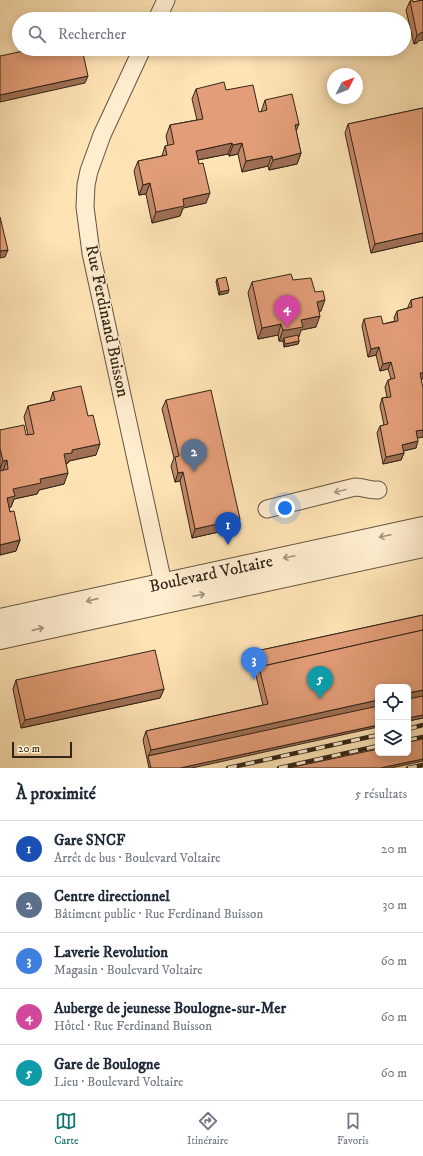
<!DOCTYPE html>
<html lang="fr">
<head>
<meta charset="utf-8">
<style>
  body { margin:0; font-family:"IM FELL DW Pica",serif; background:#f6f6f7; color:#1f2937 }
  .controls { position:absolute; right:12px; bottom:12px; display:grid; overflow:hidden; border-radius:6px; box-shadow:0 2px 10px #0003 }
  .controls button { width:36px; height:36px; display:grid; place-items:center; padding:0; border:0; border-bottom:1px solid #e0e1e3; background:#fff; color:#1f2937; font:20px sans-serif }
  .compass { position:absolute; left:327px; top:68px; width:36px; height:36px; border-radius:50%; background:#fff; box-shadow:0 2px 10px #0003; rotate:48deg }
  .scale { position:absolute; left:12px; bottom:10px; width:60px; box-sizing:border-box; padding-left:4px; border:2px solid #322518; border-top:0; font-size:11px; line-height:14px; white-space:nowrap; color:#322518; -webkit-text-stroke:3px #feedcf; paint-order:stroke }
  .you { position:absolute; left:285px; top:508px; width:14px; height:14px; margin:-10px; border:3px solid #fff; border-radius:50%; background:#1a73e8; box-shadow:0 0 0 6px #1a73e833 }
  .badge { display:grid; place-items:center; width:26px; height:26px; border-radius:50%; background:#0f766e; color:#fff; font-size:13px; font-weight:700 }
  .pin { position:absolute; translate:-50% -33px; filter:drop-shadow(0 1px 2px #0008) }
  .pin::after { content:''; position:absolute; top:21px; width:14px; height:12px; background:inherit; clip-path:polygon(0 0,100% 0,50% 100%) }
  .list { margin:0; padding:0; list-style:none }
  h2 { display:flex; justify-content:space-between; align-items:center; height:52px; margin:0; padding:0 16px; font-size:17px }
  h2 small { font-size:13px; font-weight:400; color:#747a83 }
  .list li { display:grid; grid-template-columns:26px 1fr auto; gap:12px; align-items:center; box-sizing:border-box; height:56px; padding:0 16px; border-top:1px solid #e0e1e3 }
  .list b { display:block; font-size:15px; white-space:nowrap }
  .list p { margin:0; font-size:13px; white-space:nowrap; color:#747a83 }
  .list em { font-size:13px; font-style:normal; color:#747a83 }
  .icon { flex:none; width:22px; height:22px; fill:none; stroke:currentColor; stroke-width:2; stroke-linecap:round; stroke-linejoin:round }
  .map { position:relative; flex:none; width:423px; height:768px; overflow:hidden }
  .search { position:absolute; background:#fff; box-shadow:0 2px 10px #0003; left:12px; right:12px; top:12px; height:44px; display:flex; align-items:center; gap:10px; box-sizing:border-box; padding:0 14px; border-radius:22px; color:#747a83; font-size:15px }
  .sheet { height:332px; background:#fff }
  nav { display:flex; justify-content:space-around; align-items:center; box-sizing:border-box; height:56px; border-top:1px solid #e0e1e3; background:#fff; font-size:11px; color:#747a83 }
  nav a { display:grid; justify-items:center; gap:2px }
  nav .on { color:#0f766e }
  .map>svg:first-child { display:block }
  .lines { fill:none; stroke-linecap:round; stroke-linejoin:round }
  .minor-casing { stroke:#65543f; stroke-width:19 }
  .tertiary-casing { stroke:#65543f; stroke-width:24 }
  .minor { stroke:#feedcf; stroke-width:17 }
  .tertiary { stroke:#feedcf; stroke-width:22 }
  .rail-casing { stroke:#322518; stroke-width:4.5 }
  .rail { stroke:#feedcf; stroke-width:3; stroke-dasharray:9; stroke-linecap:butt }
  .wall { fill:#c38868; stroke:#322518 }
  .shaded-wall { fill:#9f6f55; stroke:#322518 }
  .building { fill:#e39e79; stroke:#322518 }
  .oneway { stroke:#a2937d }
  .labels { text-anchor:middle; dominant-baseline:central; stroke-width:3; stroke-linejoin:round; paint-order:stroke }
  .street-label { font-size:17px; fill:#322518; stroke:#feedcf }
</style>
</head>
<body>
<div class="map">
<svg width="423" height="768" viewBox="0 0 423 768">
  <rect width="100%" height="100%" fill="#fee3b5"/>
  <filter id="stains"><feTurbulence type="fractalNoise" baseFrequency=".005" numOctaves="4"/><feColorMatrix values="0 0 0 0 .2 0 0 0 0 .09 0 0 0 0 .02 0 0 0 .5 -.17"/></filter>
  <radialGradient id="worn" r=".72"><stop offset=".6" stop-color="#630" stop-opacity="0"/><stop offset="1" stop-color="#630" stop-opacity=".3"/></radialGradient>
  <g class="lines">
    <defs>
      <g id="minor">
        <path d="M157,19l9,-19"/>
        <path d="M142,49l-40,86 -13,36 -3,14 -1,22 6,46 75,344"/>
        <path d="M267,509l88,-22c8,0 15,4 23,3"/>
      </g>
      <g id="tertiary">
        <path d="M0,620l423,-92"/>
        <path d="M0,638l423,-92"/>
      </g>
    </defs>
    <use href="#minor" class="minor-casing"/>
    <use href="#tertiary" class="tertiary-casing"/>
    <use href="#minor" class="minor"/>
    <use href="#tertiary" class="tertiary"/>
    <defs>
      <g id="rail">
        <path d="M408,729l15,-4"/>
        <path d="M408,740l15,-3"/>
        <path d="M228,768l150,-33"/>
        <path d="M279,768l99,-22"/>
        <path d="M408,768l15,-3"/>
      </g>
    </defs>
    <use href="#rail" class="rail-casing"/>
    <use href="#rail" class="rail"/>
  </g>
  <g class="wall">
    <path d="M423,0l-5,41 -1,2 -3,1 -8,-34 4,-9 3,1z"/>
    <path d="M196,89l30,1 33,22h2l4,-12 31,31 5,22 -4,11 -28,6 -1,-4 -26,6 -4,-18 -9,2 -1,-2 -30,6 8,43 -23,5 -3,8 -28,7 -6,-29 -7,1 -5,-24 4,-10 24,-5 3,-10h3l-2,-10 4,-11 27,-5 -5,-21z"/>
    <path d="M423,108v133l-52,12 -26,-120 3,-9z"/>
    <path d="M217,279l11,14 -9,2 -3,-13z"/>
    <path d="M293,280l22,12 6,19h-2l-3,16 -15,3 -3,7 1,4 -1,3 -14,3 -1,-6h-4l-1,-6 -20,4 -10,-46 4,-11z"/>
    <path d="M423,297l-2,83 2,57 -6,1 -1,10 -13,3 1,2 -3,7 -18,4 -6,-31 3,-7 4,-1 -4,-19 2,-8 5,-1 -2,-10 3,-7 3,-1 -3,-10 -8,2 -4,-16 -8,2 -6,-31 2,-7 19,5 12,-3 -1,-3 3,-7 11,-3v-1l3,-7z"/>
    <path d="M53,392l43,63 -27,6 -1,2 -2,1 -2,20 -25,6 -2,4 -23,5 -3,8 -2,1 11,32 -4,11 -16,4v-125l26,5h2l-4,-18 4,-11 22,-5z"/>
    <path d="M166,400l70,128 -44,10 -12,-57 -5,1 -4,-16 3,-8 -12,-49z"/>
    <path d="M423,615v103l-15,3v-34l-216,81h-43l-6,-28 3,-9 117,-26 -12,-50 1,-3z"/>
    <path d="M16,680l148,9 -4,9 -139,30 -8,-39z"/>
  </g>
  <g class="shaded-wall">
    <path d="M423,32v8l-5,1 -1,2 -3,1 3,-9 3,-2z"/>
    <path d="M88,76l-3,7 -85,19v-7z"/>
    <path d="M299,124l-4,10v-9z"/>
    <path d="M232,143l-4,11 -36,7 4,-10z"/>
    <path d="M242,143l-4,11 -9,2 4,-11z"/>
    <path d="M301,153l-4,11 -28,6 4,-10z"/>
    <path d="M272,156l-4,10 -26,6 4,-11z"/>
    <path d="M150,183l-4,11 -7,1 4,-10z"/>
    <path d="M210,193l-4,10 -23,5 -3,8 -28,7 4,-11 27,-13z"/>
    <path d="M423,233v8l-52,12 4,-9z"/>
    <path d="M8,250l-3,7 -5,1v-7z"/>
    <path d="M229,290l-1,3 -9,2 1,-3z"/>
    <path d="M325,300l-4,11 -8,2 4,-11z"/>
    <path d="M320,316l-4,11 -15,3 -2,7 -15,3v-2l-1,3h-4l4,-11 18,-10z"/>
    <path d="M281,324l-3,11 -20,4 4,-11z"/>
    <path d="M299,341l-1,3 -14,3 1,-3z"/>
    <path d="M379,347l-3,8 -8,2 3,-8z"/>
    <path d="M391,362l-3,7 -8,2 3,-7z"/>
    <path d="M420,373h3v6l-6,1z"/>
    <path d="M423,430v7l-10,2 3,-8z"/>
    <path d="M418,441l-2,7 -17,4 3,-7z"/>
    <path d="M100,444l-4,11 -27,6 -1,2 -8,2 4,-11 8,-4z"/>
    <path d="M404,453l-3,7 -18,4 3,-7z"/>
    <path d="M7,460l-4,11 -3,1v-3l3,-8z"/>
    <path d="M183,472l-3,9 -5,1 3,-9z"/>
    <path d="M68,473l-4,11 -25,6 -2,4 -23,5 -3,8 -8,2 4,-11 6,-9 27,-10z"/>
    <path d="M240,519l-4,9 -44,10 3,-9z"/>
    <path d="M20,540l-4,11 -16,4v-10z"/>
    <path d="M164,689l-4,9 -139,30 4,-8z"/>
    <path d="M423,690v8l-15,3v-8z"/>
    <path d="M378,700v8l-230,48 3,-6z"/>
    <path d="M423,715v3l-15,3v-3z"/>
    <path d="M378,725v2l-186,41h-12z"/>
    <path d="M423,759v2l-32,7h-11z"/>
  </g>
  <g class="building">
    <path d="M412,0l1,2 10,-2v32l-3,1v1l-3,1 -7,-34z"/>
    <path d="M33,49h49l6,27 -88,19v-39z"/>
    <path d="M224,82l2,8 27,-5 6,27 8,-2 -2,-10 27,-6 7,30 -4,1 6,28 -28,7 -1,-4 -26,5 -4,-18 -9,2 -1,-2 -36,8 3,13 4,-1 7,30 -27,6 1,7 -28,6 -6,-29 -7,2 -5,-24 29,-6 -2,-9 9,-2 -4,-19 33,-6 -7,-30z"/>
    <path d="M423,108v125l-48,11 -27,-120z"/>
    <path d="M0,217l8,33 -8,1z"/>
    <path d="M291,274l2,6 18,-2 4,14 8,-1 2,9 -8,2 3,14 -19,4 2,7 -16,3h-4l-2,-6 -19,4 -10,-46z"/>
    <path d="M226,277l3,13 -9,2 -3,-13z"/>
    <path d="M423,297v76h-3l3,15v42l-7,1 2,10 -16,4 2,8 -18,4 -6,-31 8,-2 -6,-26 9,-1 -3,-17 7,-2 -4,-16 -8,2 -4,-17 -8,2 -7,-30 17,-3 2,8 15,-3 -1,-10 15,-4 -1,-7z"/>
    <path d="M298,335l1,6 -14,3 -1,-6z"/>
    <path d="M81,386l7,30 5,-1 7,29 -28,6v3l-8,1 4,19 -28,6 1,4 -28,6 2,7 -8,2 3,14 4,-1 6,29 -20,5v-74l8,-2 -1,-9 -4,1 -3,-13v-18l24,-5 2,10 8,-1 -6,-28 27,-6 -2,-8z"/>
    <path d="M211,390l29,129 -45,10 -12,-57 -5,1 -3,-16 4,-1 -13,-56z"/>
    <path d="M423,615v15l-164,37 -2,6 -5,-21z"/>
    <path d="M423,630v60l-15,3v-6h-30v13l-227,50 -5,-19 122,-27 -9,-37z"/>
    <path d="M155,650l9,39 -139,31 -9,-40z"/>
    <path d="M423,696v19l-15,3v-19z"/>
    <path d="M378,706v19l-198,43h-29l-3,-12z"/>
    <path d="M423,739v20l-43,9h-91l89,-19v4h30v-11z"/>
  </g>
  <defs><path id="oneway-shaft" d="M-6 0H5M1.5-3L5.5 0L1.5 3" fill="none" stroke-width="1.6" stroke-linecap="round" stroke-linejoin="round"/></defs>
  <g class="oneway">
    <use href="#oneway-shaft" transform="translate(340 491) rotate(166)"/>
    <use href="#oneway-shaft" transform="translate(385 536) rotate(168)"/>
    <use href="#oneway-shaft" transform="translate(289 557) rotate(168)"/>
    <use href="#oneway-shaft" transform="translate(199 595) rotate(-12)"/>
    <use href="#oneway-shaft" transform="translate(92 600) rotate(167)"/>
    <use href="#oneway-shaft" transform="translate(38 629) rotate(-13)"/>
  </g>
  <g class="labels">
    <g class="street-label">
      <text transform="translate(107 321) rotate(78)">Rue Ferdinand Buisson</text>
      <text transform="translate(211 574) rotate(-12)">Boulevard Voltaire</text>
    </g>
  </g>
  <rect width="100%" height="100%" filter="url(#stains)"/>
  <rect width="100%" height="100%" fill="url(#worn)"/>
</svg>
<div class="controls">
<button><svg class="icon" aria-label="locate" viewBox="0 0 24 24"><circle cx="12" cy="12" r="6"/><path d="M12 2v4M12 18v4M2 12h4M18 12h4"/></svg></button>
<button><svg class="icon" aria-label="layers" viewBox="0 0 24 24"><path d="M12 4l9 5-9 5-9-5zM3 14l9 5 9-5"/></svg></button>
</div>
<svg class="compass" viewBox="-18 -18 36 36"><path d="M0-13l5 13h-10z" fill="#e53935"/><path d="M0 13l5-13h-10z" fill="#747a83"/></svg>
<div class="scale">20 m</div>
<div class="you"></div>
<div class="pin badge" style="left:228px;top:545px;background:#1a4fb4">1</div>
<div class="pin badge" style="left:194px;top:472px;background:#5c6f8a">2</div>
<div class="pin badge" style="left:254px;top:680px;background:#3f7fe0">3</div>
<div class="pin badge" style="left:287px;top:328px;background:#d1479c">4</div>
<div class="pin badge" style="left:320px;top:699px;background:#0f9aa8">5</div>
<div class="search"><svg class="icon" aria-label="search" viewBox="0 0 24 24"><circle cx="10" cy="10" r="6"/><path d="M15 15l6 6"/></svg>Rechercher</div>
</div>
<section class="sheet">
<h2>À proximité<small>5 résultats</small></h2>
<ul class="list">
<li><span class="badge" style="background:#1a4fb4">1</span><div><b>Gare SNCF</b><p>Arrêt de bus · Boulevard Voltaire</p></div><em>20 m</em></li>
<li><span class="badge" style="background:#5c6f8a">2</span><div><b>Centre directionnel</b><p>Bâtiment public · Rue Ferdinand Buisson</p></div><em>30 m</em></li>
<li><span class="badge" style="background:#3f7fe0">3</span><div><b>Laverie Revolution</b><p>Magasin · Boulevard Voltaire</p></div><em>60 m</em></li>
<li><span class="badge" style="background:#d1479c">4</span><div><b>Auberge de jeunesse Boulogne-sur-Mer</b><p>Hôtel · Rue Ferdinand Buisson</p></div><em>60 m</em></li>
<li><span class="badge" style="background:#0f9aa8">5</span><div><b>Gare de Boulogne</b><p>Lieu · Boulevard Voltaire</p></div><em>60 m</em></li>
</ul>
</section>
<nav>
<a class="on"><svg class="icon" aria-label="map" viewBox="0 0 24 24"><path d="M3 6l6-2 6 2 6-2v14l-6 2-6-2-6 2zM9 4v14M15 6v14"/></svg>Carte</a>
<a><svg class="icon" aria-label="directions" viewBox="0 0 24 24"><path d="M12 3l9 9-9 9-9-9zM9 14v-3h6M13 9l2 2-2 2"/></svg>Itinéraire</a>
<a><svg class="icon" aria-label="saved" viewBox="0 0 24 24"><path d="M7 4h10v16l-5-4-5 4z"/></svg>Favoris</a>
</nav>
</body>
</html>
